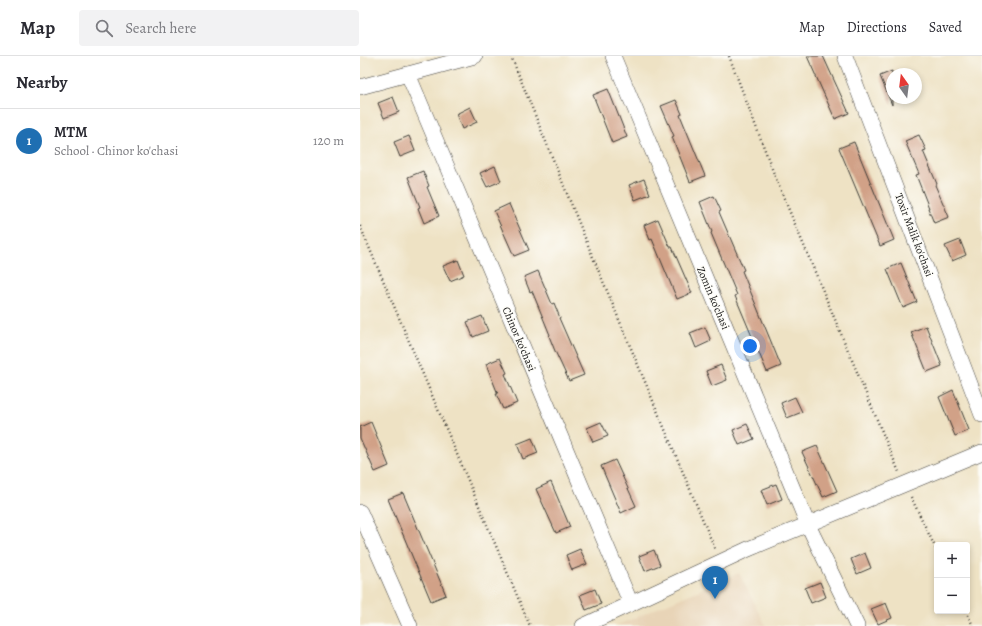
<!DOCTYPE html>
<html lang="en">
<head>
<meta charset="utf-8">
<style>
  body { margin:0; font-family:Alegreya,serif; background:#f2f2f3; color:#2b2b33 }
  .controls { position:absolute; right:12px; bottom:12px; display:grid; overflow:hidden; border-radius:4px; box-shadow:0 2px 6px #0003 }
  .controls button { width:36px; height:36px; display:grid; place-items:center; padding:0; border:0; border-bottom:1px solid #e1e1e2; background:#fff; color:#2b2b33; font:20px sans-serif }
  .compass { position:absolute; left:526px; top:12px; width:36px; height:36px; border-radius:50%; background:#fff; box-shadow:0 2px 6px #0003; rotate:346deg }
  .you { position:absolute; left:390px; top:290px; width:14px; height:14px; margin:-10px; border:3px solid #fff; border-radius:50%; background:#1a73e8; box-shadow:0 0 0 6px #1a73e833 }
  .badge { display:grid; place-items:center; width:26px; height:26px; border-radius:50%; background:#1f6fb2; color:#fff; font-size:13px; font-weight:700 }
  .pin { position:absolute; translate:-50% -33px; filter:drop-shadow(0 1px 2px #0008) }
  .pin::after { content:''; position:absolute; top:21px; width:14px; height:12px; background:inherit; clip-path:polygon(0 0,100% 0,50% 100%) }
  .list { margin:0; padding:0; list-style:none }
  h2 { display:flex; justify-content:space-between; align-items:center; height:52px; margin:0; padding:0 16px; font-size:17px }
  h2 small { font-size:13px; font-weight:400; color:#7c7c81 }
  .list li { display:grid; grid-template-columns:26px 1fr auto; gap:12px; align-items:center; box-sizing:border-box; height:64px; padding:0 16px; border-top:1px solid #e1e1e2 }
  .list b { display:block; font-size:15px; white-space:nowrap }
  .list p { margin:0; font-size:13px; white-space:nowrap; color:#7c7c81 }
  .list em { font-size:13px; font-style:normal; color:#7c7c81 }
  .icon { flex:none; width:22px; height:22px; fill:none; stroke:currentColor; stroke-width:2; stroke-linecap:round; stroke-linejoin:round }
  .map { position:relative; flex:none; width:622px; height:570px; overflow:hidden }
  header { display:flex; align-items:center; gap:24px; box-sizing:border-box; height:56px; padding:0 20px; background:#fff; border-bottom:1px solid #e1e1e2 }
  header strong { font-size:19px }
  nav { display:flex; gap:22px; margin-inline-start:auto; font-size:14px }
  .search { width:280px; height:36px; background:#f2f2f3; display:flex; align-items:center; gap:10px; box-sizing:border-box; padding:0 14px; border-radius:4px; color:#7c7c81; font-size:15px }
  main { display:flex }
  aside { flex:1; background:#fff }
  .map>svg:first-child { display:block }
  .built { fill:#e8d4b7 }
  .building { fill:#d1a187 }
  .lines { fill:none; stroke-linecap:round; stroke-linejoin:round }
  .minor-casing { stroke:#3c3a35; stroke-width:16 }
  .path { stroke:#3c3a35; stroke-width:2.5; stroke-dasharray:1 3; stroke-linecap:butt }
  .minor { stroke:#fff; stroke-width:15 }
  .labels { text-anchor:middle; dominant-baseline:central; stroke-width:3; stroke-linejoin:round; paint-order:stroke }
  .street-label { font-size:11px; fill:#1c1c1c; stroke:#fdfcf7 }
</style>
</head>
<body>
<header>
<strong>Map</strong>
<div class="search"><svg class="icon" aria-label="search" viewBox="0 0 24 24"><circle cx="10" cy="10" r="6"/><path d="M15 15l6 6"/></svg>Search here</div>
<nav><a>Map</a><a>Directions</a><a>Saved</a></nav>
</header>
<main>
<aside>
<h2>Nearby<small></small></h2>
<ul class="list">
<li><span class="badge">1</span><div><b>MTM</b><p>School · Chinor ko'chasi</p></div><em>120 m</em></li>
</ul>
</aside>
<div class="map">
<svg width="622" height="570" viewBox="0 0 622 570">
  <rect width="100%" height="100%" fill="#fdfcf7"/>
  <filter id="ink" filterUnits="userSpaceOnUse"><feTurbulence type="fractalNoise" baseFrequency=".025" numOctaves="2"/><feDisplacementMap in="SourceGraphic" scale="8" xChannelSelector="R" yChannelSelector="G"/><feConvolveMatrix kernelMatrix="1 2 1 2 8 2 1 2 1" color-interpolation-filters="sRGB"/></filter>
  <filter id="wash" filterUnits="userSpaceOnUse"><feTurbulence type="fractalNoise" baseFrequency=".012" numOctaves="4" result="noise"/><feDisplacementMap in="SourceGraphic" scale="16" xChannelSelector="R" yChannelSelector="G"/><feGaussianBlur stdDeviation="0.9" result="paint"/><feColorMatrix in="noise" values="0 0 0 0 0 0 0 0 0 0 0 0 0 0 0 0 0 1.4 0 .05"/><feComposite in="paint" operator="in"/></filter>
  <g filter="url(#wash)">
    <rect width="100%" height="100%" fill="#eee2c4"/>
    <path class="built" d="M379,517l27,53h-150z"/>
    <g id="blocks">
      <g class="building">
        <path d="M447,0h16l26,57 -14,6z"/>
        <path d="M532,15v34l-12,-29z"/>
        <path d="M248,33l19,48 -15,6 -19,-48z"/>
        <path d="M33,41l6,15 -15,6 -6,-15z"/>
        <path d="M316,44l6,14 -2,1 25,61 -15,6 -18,-45 2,-1 -13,-30z"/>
        <path d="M110,51l7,15 -15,7 -6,-15z"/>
        <path d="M559,79l7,15 -3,1 14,33 -2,1 14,32 -15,6 -6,-15h1l-13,-33 3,-1 -14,-33z"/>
        <path d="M49,80l6,15 -15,6 -6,-15z"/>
        <path d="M494,86l40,98 -14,6 -41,-98z"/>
        <path d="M135,110l6,15 -14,6 -7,-14z"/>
        <path d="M63,115l6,15 -2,1 12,29 -15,7 -6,-15 2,-1 -12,-30z"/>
        <path d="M284,123l6,15 -15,6 -6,-15z"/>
        <path d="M354,140l7,15 -2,1 25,58 -2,1 39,95 -14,6 -32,-76 2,-1 -26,-62 1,-1 -12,-30z"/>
        <path d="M149,148l20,46 -15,6 -20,-45z"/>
        <path d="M298,163l12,28h2l20,46 -15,6 -25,-60 -2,1 -6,-15z"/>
        <path d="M600,184l6,15 -14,6 -7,-15z"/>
        <path d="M98,204l6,15 -14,6 -7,-15z"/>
        <path d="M541,207l16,39 -14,6 -16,-39z"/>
        <path d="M178,215l14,33 2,-1 6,15h-1l25,57 -15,6 -14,-30 -6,-15 1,-1 -18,-44 -2,1 -6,-15z"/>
        <path d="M122,260l6,15 -15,6 -6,-15z"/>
        <path d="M566,270l16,40 -15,6 -16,-40z"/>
        <path d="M345,271l6,14 -15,7 -6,-15z"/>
        <path d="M140,302l7,15 -2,1 12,29 -14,6 -7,-15h2l-12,-30z"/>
        <path d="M361,309l6,15 -15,6 -6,-15z"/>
        <path d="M593,334l16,40 -14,6 -16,-39z"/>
        <path d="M435,341l7,15 -15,6 -6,-15z"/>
        <path d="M11,366l18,44 -14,6 -15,-34v-11z"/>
        <path d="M241,366l7,14 -15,6 -6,-14z"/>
        <path d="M387,368l7,15 -15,6 -6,-15z"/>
        <path d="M172,382l6,15 -15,6 -6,-15z"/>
        <path d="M457,390l20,45 -14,6 -21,-45z"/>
        <path d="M255,404l21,46 -15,7 -20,-47z"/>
        <path d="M191,426l19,45 -14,6 -20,-44z"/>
        <path d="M416,428l6,15 -15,6 -6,-15z"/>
        <path d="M43,437l43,102 -15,6 -43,-102z"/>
        <path d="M220,493l7,15 -15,6 -6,-15z"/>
        <path d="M294,494l6,15 -15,6 -6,-15z"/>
        <path d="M505,497l6,15 -14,6 -6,-15z"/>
        <path d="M460,526l6,15 -15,6 -6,-15z"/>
        <path d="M235,533l6,15 -15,6 -6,-15z"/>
        <path d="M526,547l6,15 -14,6 -7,-15z"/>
      </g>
    </g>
  </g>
  <g filter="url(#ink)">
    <use href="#blocks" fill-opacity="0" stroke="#3c3a35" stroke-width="1"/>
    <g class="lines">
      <defs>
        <g id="minor">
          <path d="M253,0l195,469 49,101"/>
          <path d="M485,0l137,359"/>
          <path d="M48,18l223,530"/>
          <path d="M0,31l115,-31"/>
          <path d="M0,456l50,114"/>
          <path d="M223,570l163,-76 236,-98"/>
        </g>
      </defs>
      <use href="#minor" class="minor-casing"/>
      <g class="path">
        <path d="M151,0l81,199 123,294"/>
        <path d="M369,0l47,123 123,293"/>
        <path d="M0,170l170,400"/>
        <path d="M551,441l26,54"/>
        <path d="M606,555l7,15"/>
      </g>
      <use href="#minor" class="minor"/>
    </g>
  </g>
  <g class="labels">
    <g class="street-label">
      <text transform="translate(554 179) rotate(69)">Toxir Malik ko'chasi</text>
      <text transform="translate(353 242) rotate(67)">Zomin ko'chasi</text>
      <text transform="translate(159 283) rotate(67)">Chinor ko'chasi</text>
    </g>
  </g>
</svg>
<div class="controls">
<button>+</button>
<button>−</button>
</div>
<svg class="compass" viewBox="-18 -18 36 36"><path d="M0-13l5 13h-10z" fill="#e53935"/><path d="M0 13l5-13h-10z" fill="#7c7c81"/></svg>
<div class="you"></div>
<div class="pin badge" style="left:355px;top:543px">1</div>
</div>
</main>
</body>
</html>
